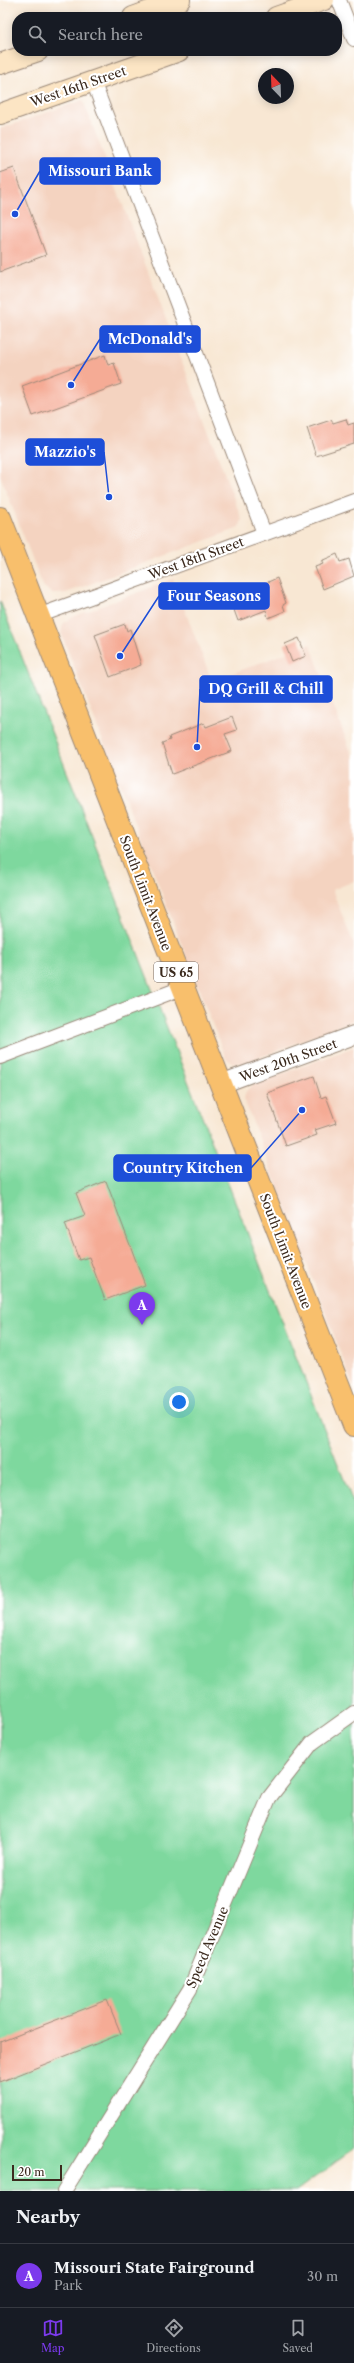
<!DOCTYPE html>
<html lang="en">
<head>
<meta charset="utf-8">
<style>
  body { margin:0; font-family:"Libre Caslon Text",serif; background:#20242c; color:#f1f3f6 }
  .compass { position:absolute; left:258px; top:68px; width:36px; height:36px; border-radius:50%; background:#171b24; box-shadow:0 2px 10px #0003; rotate:337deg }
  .scale { position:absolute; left:12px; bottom:10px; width:50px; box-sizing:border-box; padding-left:4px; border:2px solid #3b2a1e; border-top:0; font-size:11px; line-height:14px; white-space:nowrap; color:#3b2a1e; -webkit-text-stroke:3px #fff; paint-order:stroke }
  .you { position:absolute; left:179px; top:1402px; width:14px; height:14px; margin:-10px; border:3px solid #fff; border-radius:50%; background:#1a73e8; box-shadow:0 0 0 6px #1a73e833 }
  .badge { display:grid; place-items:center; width:26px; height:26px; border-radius:50%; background:#7c3aed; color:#fff; font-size:13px; font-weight:700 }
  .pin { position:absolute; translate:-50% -33px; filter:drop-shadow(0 1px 2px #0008) }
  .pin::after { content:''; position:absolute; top:21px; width:14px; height:12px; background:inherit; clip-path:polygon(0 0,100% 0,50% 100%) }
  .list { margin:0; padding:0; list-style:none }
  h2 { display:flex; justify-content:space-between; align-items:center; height:52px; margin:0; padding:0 16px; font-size:17px }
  h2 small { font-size:13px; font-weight:400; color:#9ea1a6 }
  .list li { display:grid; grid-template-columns:26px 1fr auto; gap:12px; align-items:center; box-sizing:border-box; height:64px; padding:0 16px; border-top:1px solid #363941 }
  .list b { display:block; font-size:15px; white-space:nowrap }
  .list p { margin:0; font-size:13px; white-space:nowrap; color:#9ea1a6 }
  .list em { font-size:13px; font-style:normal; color:#9ea1a6 }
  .icon { flex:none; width:22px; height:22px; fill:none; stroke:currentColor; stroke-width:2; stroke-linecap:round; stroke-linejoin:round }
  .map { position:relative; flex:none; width:354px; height:2191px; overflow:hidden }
  .search { position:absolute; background:#171b24; box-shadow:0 2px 10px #0003; left:12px; right:12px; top:12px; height:44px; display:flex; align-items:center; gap:10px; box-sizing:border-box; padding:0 14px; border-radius:16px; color:#9ea1a6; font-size:15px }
  .sheet { height:116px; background:#171b24 }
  nav { display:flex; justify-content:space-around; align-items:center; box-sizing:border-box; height:56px; border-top:1px solid #363941; background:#171b24; font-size:11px; color:#9ea1a6 }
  nav a { display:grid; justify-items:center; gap:2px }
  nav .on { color:#7c3aed }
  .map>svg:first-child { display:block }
  .built { fill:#f4d3c0 }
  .green { fill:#7ed89e; stroke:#5c815e }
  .building { fill:#f5ab95 }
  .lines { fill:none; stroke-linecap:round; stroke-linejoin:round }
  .minor-casing { stroke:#9a8878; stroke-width:16 }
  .tertiary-casing { stroke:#9a8878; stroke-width:20 }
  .secondary-casing { stroke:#9a8878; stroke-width:22 }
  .trunk-casing { stroke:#9a8878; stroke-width:24 }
  .minor { stroke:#fff; stroke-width:14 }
  .tertiary { stroke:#fff; stroke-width:18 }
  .secondary { stroke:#fce5c4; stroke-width:20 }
  .trunk { stroke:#f8bf6c; stroke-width:22 }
  .labels { text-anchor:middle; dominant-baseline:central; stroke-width:4; stroke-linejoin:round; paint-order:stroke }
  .shield { fill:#fff; stroke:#766a62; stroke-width:1 }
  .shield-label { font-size:12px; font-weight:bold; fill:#3b2a1e }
  .street-label { font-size:13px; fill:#3b2a1e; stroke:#fff }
  .leader { fill:none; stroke:#1d4ed8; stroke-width:1.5 }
  .callout-dot { fill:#1d4ed8; stroke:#fff; stroke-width:1.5 }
  .callout { fill:#1d4ed8; stroke:#1d4ed8; stroke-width:1.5 }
  .callout-label { font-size:14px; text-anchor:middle; font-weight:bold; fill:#fff }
</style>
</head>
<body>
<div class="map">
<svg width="354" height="2191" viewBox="0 0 354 2191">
  <rect width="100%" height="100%" fill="#fff"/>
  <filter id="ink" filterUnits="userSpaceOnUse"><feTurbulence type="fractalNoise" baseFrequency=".025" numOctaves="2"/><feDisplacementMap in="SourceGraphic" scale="8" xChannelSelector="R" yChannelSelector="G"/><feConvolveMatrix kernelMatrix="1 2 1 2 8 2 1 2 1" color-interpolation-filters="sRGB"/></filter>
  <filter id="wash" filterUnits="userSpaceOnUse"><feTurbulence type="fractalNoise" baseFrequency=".012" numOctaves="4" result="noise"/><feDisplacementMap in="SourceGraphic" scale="16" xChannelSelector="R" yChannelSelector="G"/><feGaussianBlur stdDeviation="0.9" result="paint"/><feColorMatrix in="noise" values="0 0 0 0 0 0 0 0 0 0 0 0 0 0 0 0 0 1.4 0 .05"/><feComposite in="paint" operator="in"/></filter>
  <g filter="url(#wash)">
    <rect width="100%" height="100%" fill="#f8e7d3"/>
    <g class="built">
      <path d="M83,100l159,420 -3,8 -176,66 -12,-1 -8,-7 -43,-111v-346z"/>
      <path d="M173,579l39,102 98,-37 44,116v121l-22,9 22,54v76l-106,42 -12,2 -10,-5 -165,-426 2,-9 7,-6z"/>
      <path d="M354,1047v341l-110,-289 2,-8 6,-6z"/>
    </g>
    <path class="green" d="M0,601l354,904v644l-58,42h-296z"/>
    <g id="blocks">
      <g class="building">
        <path d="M14,168l32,87 -46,17v-99z"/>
        <path d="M105,355l3,10 6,-2 7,21 -88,32 -11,-30z"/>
        <path d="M346,419l2,6 6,-2v21l-38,12 -9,-28 24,-8 2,3z"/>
        <path d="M337,554l3,8 9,-3 5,17 -31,13 -8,-22 8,-3 -2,-3z"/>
        <path d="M277,578l9,25 -3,2 2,6 -17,7 -2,-8 -28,11 -8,-22z"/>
        <path d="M125,624l2,7 3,-2 11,36 -31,12 -15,-42z"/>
        <path d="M299,638l7,18 -14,6 -7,-18z"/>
        <path d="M232,717l5,13 -12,4 7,17 -60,23 -10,-31 8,-3 -1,-3 35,-14 2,4z"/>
        <path d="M314,1076l7,22 5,-2 10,27 -21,7 2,5 -31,11 -19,-53z"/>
        <path d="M106,1181l39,104 -40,15 -16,-43 -10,3 -14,-37 20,-7 -9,-23z"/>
        <path d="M107,2000l14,34 -121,48v-40z"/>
      </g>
    </g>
  </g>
  <g filter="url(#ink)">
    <use href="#blocks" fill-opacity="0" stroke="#9a8878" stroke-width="1"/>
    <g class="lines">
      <defs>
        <g id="minor">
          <path d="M339,0l15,39"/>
          <path d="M93,81l171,452"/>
          <path d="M38,616l316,-115"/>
          <path d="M0,1057l182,-69"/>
          <path d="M64,2191l126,-202 79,-191 43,-55 42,-30"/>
        </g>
        <path id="tertiary" d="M221,1084l133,-49"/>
        <g id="secondary">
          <path d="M133,17l47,-17"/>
          <path d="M276,17l48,-17"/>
          <path d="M0,64l38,-13"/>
          <path d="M0,114l179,-63"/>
        </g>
        <path id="trunk" d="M0,518l354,907"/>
      </defs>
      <use href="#minor" class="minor-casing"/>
      <use href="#tertiary" class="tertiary-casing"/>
      <use href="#secondary" class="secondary-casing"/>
      <use href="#trunk" class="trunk-casing"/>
      <use href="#minor" class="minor"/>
      <use href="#tertiary" class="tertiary"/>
      <use href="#secondary" class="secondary"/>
      <use href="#trunk" class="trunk"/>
    </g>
  </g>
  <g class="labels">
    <rect class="shield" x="154" y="962" width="44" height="20" rx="3"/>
    <g class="shield-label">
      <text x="176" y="972">US 65</text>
    </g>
    <g class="street-label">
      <text transform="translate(78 86) rotate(-19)">West 16th Street</text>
      <text transform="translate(196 558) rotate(-20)">West 18th Street</text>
      <text transform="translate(146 893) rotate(69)">South Limit Avenue</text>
      <text transform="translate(288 1060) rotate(-20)">West 20th Street</text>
      <text transform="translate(286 1251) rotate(69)">South Limit Avenue</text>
      <text transform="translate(207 1947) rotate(-67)">Speed Avenue</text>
    </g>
  </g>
  <path class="leader" d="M15 214L40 171M71 385L100 339M109 497L104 452M120 656L159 596M197 747L200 689M302 1110L251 1168"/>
  <g class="callout-dot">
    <circle cx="15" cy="214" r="4"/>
    <circle cx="71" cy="385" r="4"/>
    <circle cx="109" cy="497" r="4"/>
    <circle cx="120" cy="656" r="4"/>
    <circle cx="197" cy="747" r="4"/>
    <circle cx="302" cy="1110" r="4"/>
  </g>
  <g class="callout">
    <rect x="40" y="158" width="120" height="26" rx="4"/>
    <rect x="100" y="326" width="100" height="26" rx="4"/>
    <rect x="26" y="439" width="78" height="26" rx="4"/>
    <rect x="159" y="583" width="110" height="26" rx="4"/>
    <rect x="200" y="676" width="132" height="26" rx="4"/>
    <rect x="114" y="1155" width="137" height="26" rx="4"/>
  </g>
  <g class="callout-label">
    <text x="100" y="176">Missouri Bank</text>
    <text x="150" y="344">McDonald's</text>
    <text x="65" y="457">Mazzio's</text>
    <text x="214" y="601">Four Seasons</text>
    <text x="266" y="694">DQ Grill &amp; Chill</text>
    <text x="183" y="1173">Country Kitchen</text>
  </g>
</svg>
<svg class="compass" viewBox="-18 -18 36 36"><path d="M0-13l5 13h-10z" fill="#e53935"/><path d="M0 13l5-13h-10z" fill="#9ea1a6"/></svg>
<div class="scale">20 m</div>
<div class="you"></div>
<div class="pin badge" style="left:142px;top:1325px">A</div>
<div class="search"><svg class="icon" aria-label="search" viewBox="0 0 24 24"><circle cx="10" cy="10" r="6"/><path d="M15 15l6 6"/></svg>Search here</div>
</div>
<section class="sheet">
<h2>Nearby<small></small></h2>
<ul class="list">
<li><span class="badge">A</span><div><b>Missouri State Fairground</b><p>Park</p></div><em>30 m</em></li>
</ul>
</section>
<nav>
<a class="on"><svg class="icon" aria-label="map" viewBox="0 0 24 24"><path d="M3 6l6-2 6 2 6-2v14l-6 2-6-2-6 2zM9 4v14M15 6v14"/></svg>Map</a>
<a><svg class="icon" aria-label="directions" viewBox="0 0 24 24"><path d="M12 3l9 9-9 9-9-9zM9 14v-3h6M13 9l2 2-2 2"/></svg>Directions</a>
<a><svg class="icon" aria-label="saved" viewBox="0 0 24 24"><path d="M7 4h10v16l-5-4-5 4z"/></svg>Saved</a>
</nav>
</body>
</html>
